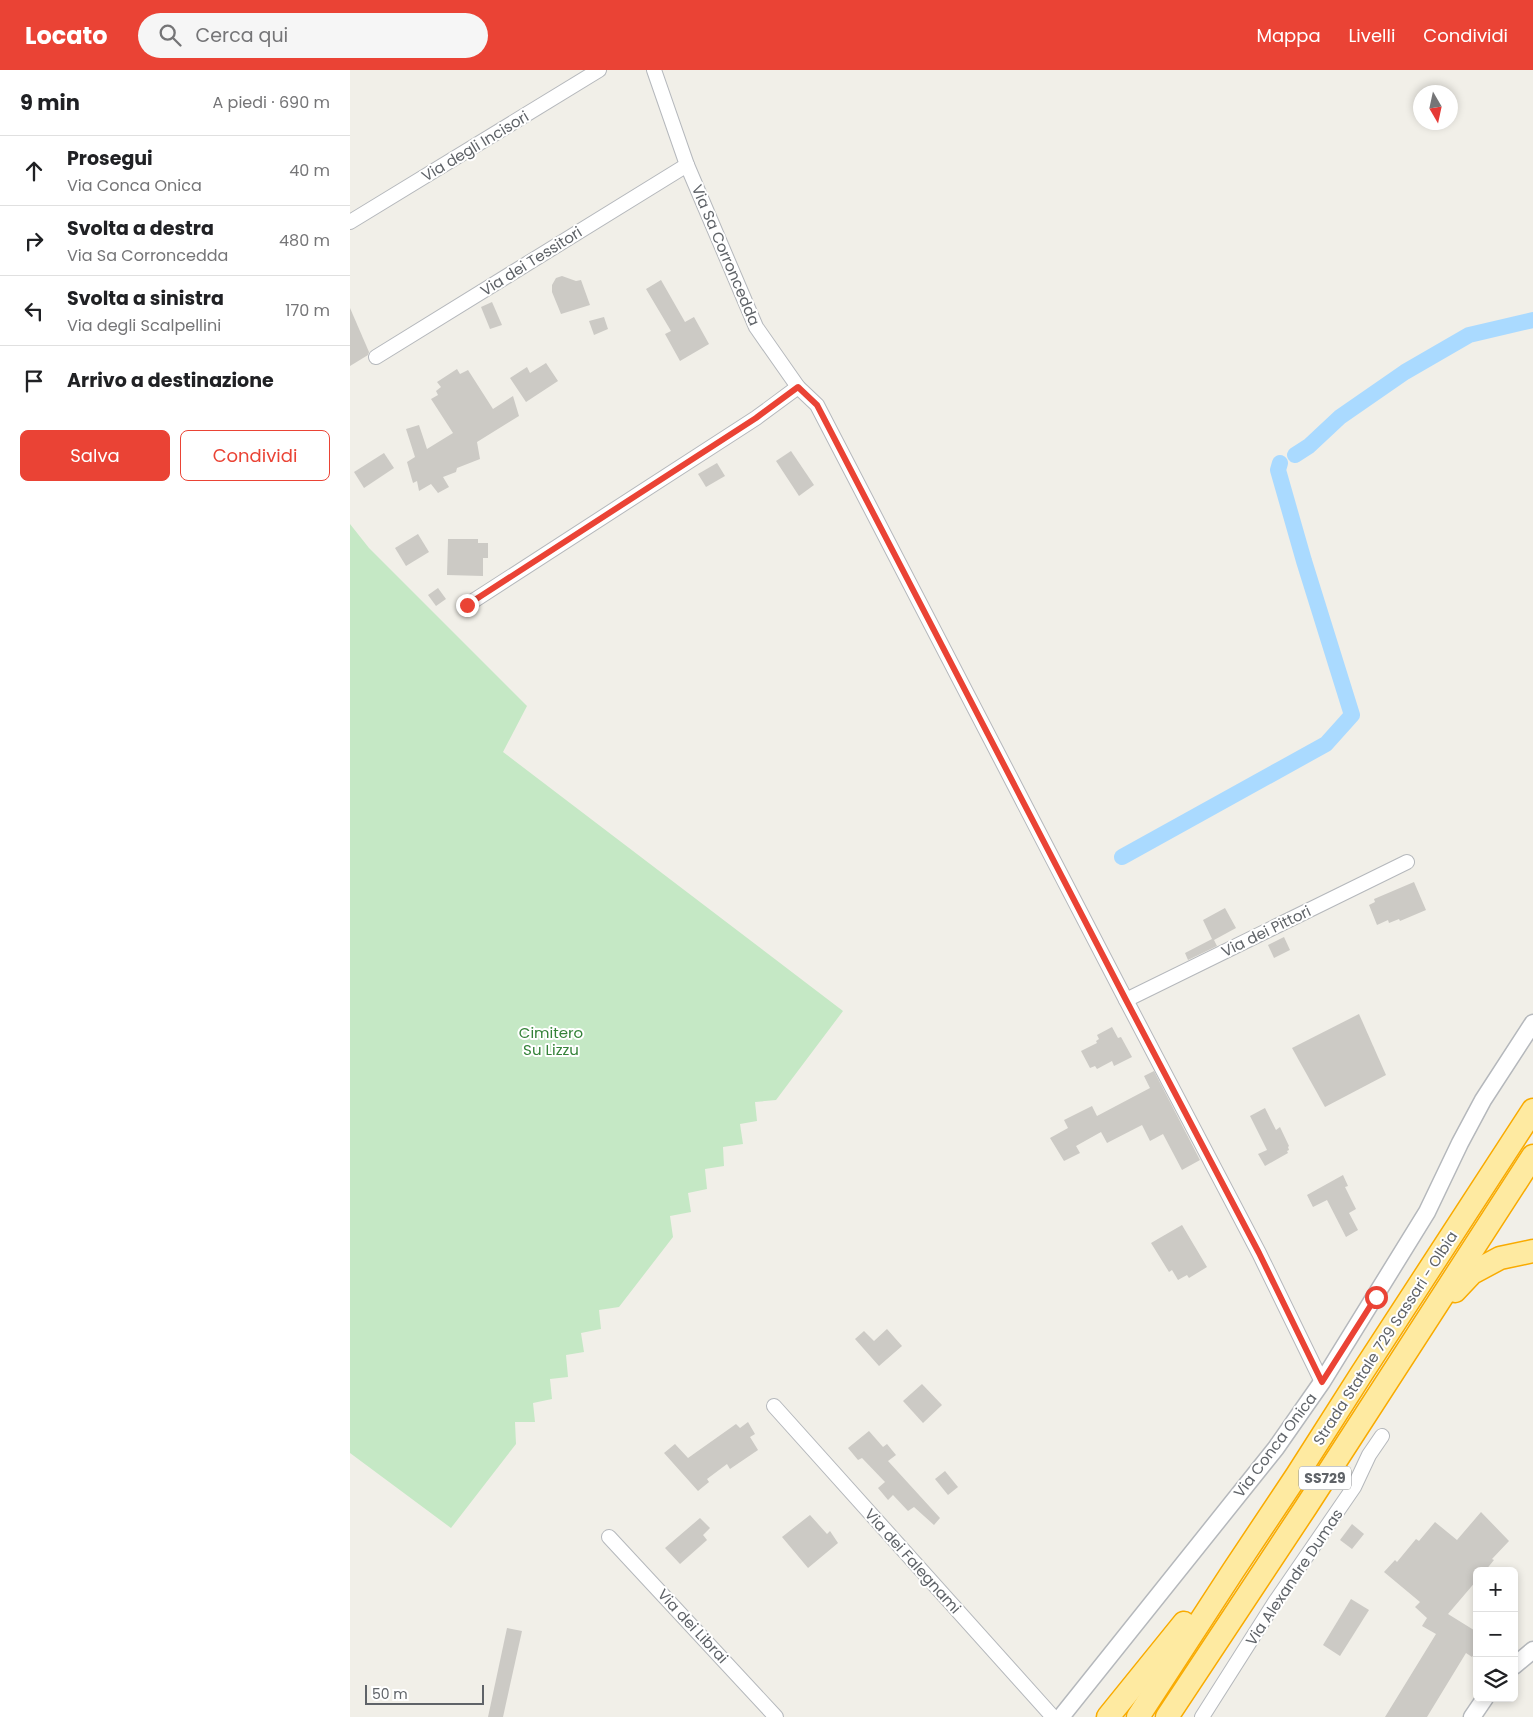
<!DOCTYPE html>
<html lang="it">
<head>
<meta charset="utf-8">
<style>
  body { margin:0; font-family:Poppins,sans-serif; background:#f6f6f6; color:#202124 }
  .controls { position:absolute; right:15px; bottom:15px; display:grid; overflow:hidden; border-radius:8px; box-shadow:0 2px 8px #0003 }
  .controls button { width:45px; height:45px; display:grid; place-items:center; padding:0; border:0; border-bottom:1px solid #e0e0e0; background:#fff; color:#202124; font:25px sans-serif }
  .compass { position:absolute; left:1063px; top:15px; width:45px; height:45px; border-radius:50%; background:#fff; box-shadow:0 2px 8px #0003; rotate:171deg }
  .scale { position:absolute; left:15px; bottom:12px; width:119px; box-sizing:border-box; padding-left:5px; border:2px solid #5f6368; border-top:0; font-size:14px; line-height:18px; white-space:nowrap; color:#5f6368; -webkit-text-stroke:4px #fff; paint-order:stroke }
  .stop { position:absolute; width:15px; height:15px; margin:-11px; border:4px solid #ea4335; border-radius:50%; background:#fff }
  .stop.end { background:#ea4335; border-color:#fff; box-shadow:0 1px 5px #0008 }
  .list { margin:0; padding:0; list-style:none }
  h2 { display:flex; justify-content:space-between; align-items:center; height:65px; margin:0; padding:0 20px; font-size:21px }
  h2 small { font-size:16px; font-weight:400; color:#757577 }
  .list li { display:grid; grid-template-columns:32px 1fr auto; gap:15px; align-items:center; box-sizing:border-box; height:70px; padding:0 20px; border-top:1px solid #e0e0e0 }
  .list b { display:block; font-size:19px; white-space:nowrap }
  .list p { margin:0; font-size:16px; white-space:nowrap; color:#757577 }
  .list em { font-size:16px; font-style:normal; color:#757577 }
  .actions { display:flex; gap:10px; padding:15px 20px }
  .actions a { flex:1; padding:11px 0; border:1px solid #ea4335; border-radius:8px; text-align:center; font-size:18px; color:#ea4335 }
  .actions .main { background:#ea4335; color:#fff }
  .icon { flex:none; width:28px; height:28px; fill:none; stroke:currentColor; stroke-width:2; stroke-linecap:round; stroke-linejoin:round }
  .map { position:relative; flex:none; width:1183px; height:1647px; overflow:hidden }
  header { display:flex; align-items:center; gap:30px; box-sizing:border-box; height:70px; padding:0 25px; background:#ea4335; color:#fff }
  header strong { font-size:24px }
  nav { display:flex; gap:28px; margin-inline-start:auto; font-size:18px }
  .search { width:350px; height:45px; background:#f6f6f6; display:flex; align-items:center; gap:12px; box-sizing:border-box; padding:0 18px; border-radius:28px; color:#757577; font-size:19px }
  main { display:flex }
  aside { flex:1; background:#fff }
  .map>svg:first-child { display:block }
  .green { fill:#c5e8c5 }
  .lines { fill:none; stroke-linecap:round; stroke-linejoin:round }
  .canal { stroke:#aadaff; stroke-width:16 }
  .building { fill:#cccac5 }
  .minor-casing { stroke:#b5b8bc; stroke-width:16 }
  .tertiary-casing { stroke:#b5b8bc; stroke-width:19 }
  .trunk-casing { stroke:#f9ab00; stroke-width:25 }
  .minor { stroke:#fff; stroke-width:14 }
  .tertiary { stroke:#fff; stroke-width:16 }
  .trunk { stroke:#feeaa1; stroke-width:22 }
  .route { stroke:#ea4335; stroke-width:6 }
  .labels { text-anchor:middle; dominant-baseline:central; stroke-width:4; stroke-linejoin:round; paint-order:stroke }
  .shield { fill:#fff; stroke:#8f9295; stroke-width:1 }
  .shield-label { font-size:14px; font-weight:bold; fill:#5f6368 }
  .street-label { font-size:15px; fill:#5f6368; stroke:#fff }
  .park-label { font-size:15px; fill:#348238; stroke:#fff }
</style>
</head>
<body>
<header>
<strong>Locato</strong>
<div class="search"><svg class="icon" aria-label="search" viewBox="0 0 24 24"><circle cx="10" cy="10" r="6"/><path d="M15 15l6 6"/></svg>Cerca qui</div>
<nav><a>Mappa</a><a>Livelli</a><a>Condividi</a></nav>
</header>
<main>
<aside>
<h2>9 min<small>A piedi · 690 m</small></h2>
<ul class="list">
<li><svg class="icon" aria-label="ahead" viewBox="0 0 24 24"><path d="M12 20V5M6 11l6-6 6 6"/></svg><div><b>Prosegui</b><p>Via Conca Onica</p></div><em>40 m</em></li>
<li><svg class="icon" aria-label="right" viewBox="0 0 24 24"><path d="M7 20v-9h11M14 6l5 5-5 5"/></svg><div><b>Svolta a destra</b><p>Via Sa Corroncedda</p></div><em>480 m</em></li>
<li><svg class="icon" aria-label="left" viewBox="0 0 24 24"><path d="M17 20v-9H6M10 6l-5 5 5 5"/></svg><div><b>Svolta a sinistra</b><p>Via degli Scalpellini</p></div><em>170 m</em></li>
<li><svg class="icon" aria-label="arrive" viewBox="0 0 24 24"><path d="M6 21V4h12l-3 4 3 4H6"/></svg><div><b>Arrivo a destinazione</b></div></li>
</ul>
<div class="actions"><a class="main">Salva</a><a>Condividi</a></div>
</aside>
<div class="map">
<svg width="1183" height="1647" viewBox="0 0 1183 1647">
  <rect width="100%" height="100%" fill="#f1efe8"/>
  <path class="green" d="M0,454l19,24 158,158 -24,46 340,259 -67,89 -21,2 2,19 -17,3 3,20 -20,3 1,19 -19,3 2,20 -19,4 3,19 -21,4 3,21 -54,70 -20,3 2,19 -20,4 3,19 -18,3 2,22 -18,2 2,20 -19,4 2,19h-20l1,22 -65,84 -101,-75z"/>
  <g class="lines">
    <g class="canal">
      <path d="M945,385l14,-9 31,-29 65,-45 64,-37 64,-15"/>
      <path d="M772,787l204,-113 26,-29 -48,-154 -26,-91 2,-7"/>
    </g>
  </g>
  <g class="building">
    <path d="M212,206l14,5 5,-1 9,25 -29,9 -9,-22v-7l4,-7z"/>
    <path d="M311,210l24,42 9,-5 15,27 -29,17 -15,-27 6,-3 -25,-42z"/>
    <path d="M142,232l10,23 -12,4 -9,-22z"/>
    <path d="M0,238l19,44 -1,3 -18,11z"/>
    <path d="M254,247l4,12 -14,6 -5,-14z"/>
    <path d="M196,293l12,18 -32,21 -16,-24 17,-11 3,6z"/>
    <path d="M107,299l3,5 8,-4 25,39 20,-13 6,20 -42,26 3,17 -23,9 -1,4 -13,5 6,10 -11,6 -7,-9 -12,7 -2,-10 -4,2 -6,-21 8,-5 -9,-28 13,-4 8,24 26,-16 -22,-34 7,-4 -2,-4 5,-4 -4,-5z"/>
    <path d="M441,381l23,34 -15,11 -23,-35z"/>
    <path d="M34,383l10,15 -30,20 -10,-16z"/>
    <path d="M367,393l8,13 -19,11 -8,-13z"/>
    <path d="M68,464l11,18 -23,14 -11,-18z"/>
    <path d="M98,469h30v4h10v15h-5v18l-36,-1z"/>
    <path d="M88,518l8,11 -10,7 -8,-11z"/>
    <path d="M1064,812l12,28 -26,11 -1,-2 -10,4 -1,-3 -11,5 -8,-20 6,-3 -1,-3z"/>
    <path d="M875,838l11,20 -22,12 3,6 -29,14 -3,-7 27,-14 -9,-19z"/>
    <path d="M934,867l6,13 -16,8 -6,-13z"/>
    <path d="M1009,944l27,61 -61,32 -33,-59z"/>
    <path d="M762,957l6,11 3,-1 11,20 -18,9 -2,-5 -15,8 -2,-3 -5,2 -9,-17 16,-8 -1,-2 3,-2 -2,-4z"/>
    <path d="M804,1001l46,89 -18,10 -19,-36 -13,7 -8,-16 -35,18 -6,-11 -25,14 4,7 -16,8 -14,-23 18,-10 -4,-8 28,-14 5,10 53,-28 -6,-12z"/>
    <path d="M915,1038l11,22 4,-3 9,19 -1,1 1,3 -2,1 1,2 -23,13 -7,-12 9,-4 -17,-34z"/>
    <path d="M993,1105l5,11 -3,1 11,22 -7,4 9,17 -12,7 -19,-37 -14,7 -6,-12z"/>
    <path d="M832,1155l25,42 -18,11 -2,-3 -9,5 -6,-10 -3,2 -18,-29z"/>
    <path d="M537,1259l15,17 -23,20 -24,-27 9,-8 10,10z"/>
    <path d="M572,1314l20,21 -19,18 -20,-22z"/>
    <path d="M398,1352l7,12 -5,3 8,13 -28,19 -3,-5 -20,15 2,3 -11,9 -34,-38 11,-9 13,14 48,-34 4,4z"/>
    <path d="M519,1361l14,16 4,-3 9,11 -8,6 52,57 -6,7 -20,-18 -6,4 -15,-16 -5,5 -10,-12 7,-6 -23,-24 -4,2 -10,-12z"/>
    <path d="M595,1401l13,16 -10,8 -13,-16z"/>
    <path d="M1131,1442l28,29 -17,18 2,1 -9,11h-8v9l-29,34 29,18v18l-5,7 -6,-4 -39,64h-42l51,-83 -14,-8 5,-8 -12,-11 5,-5 -36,-30 11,-12 2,2 19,-23 3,2 16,-19 22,18z"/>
    <path d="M460,1445l17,19 3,-3 8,12 -30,25 -26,-31z"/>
    <path d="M350,1448l10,10 -7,7 4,5 -27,24 -15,-16z"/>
    <path d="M1002,1454l12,10 -12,15 -12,-9z"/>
    <path d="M1001,1529l18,11 -29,46 -17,-11z"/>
    <path d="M157,1558l15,3 -19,86h-15z"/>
  </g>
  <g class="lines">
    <defs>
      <g id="minor">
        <path d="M304,0l33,95 69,162 42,60 19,18 309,595 133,253 63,129"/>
        <path d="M0,152l249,-152"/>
        <path d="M26,287l311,-192"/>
        <path d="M117,535l289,-187 42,-31"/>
        <path d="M776,930l281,-138"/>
        <path d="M424,1336l279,311"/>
        <path d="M259,1467l167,180"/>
        <path d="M852,1647l73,-115 79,-115 15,-32 13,-19"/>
      </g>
      <g id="tertiary">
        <path d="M1164,1596l19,-16"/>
        <path d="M711,1647l215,-269 46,-66 105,-170 33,-69 23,-43 50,-77"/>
        <path d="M1122,1647l13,-19"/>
      </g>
      <g id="trunk">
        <path d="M1105,1221l17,-18 28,-15 33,-7"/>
        <path d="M758,1647l76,-94"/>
        <path d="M788,1647l95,-146 64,-96 65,-102 171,-263"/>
        <path d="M817,1647l139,-210 227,-351"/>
      </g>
    </defs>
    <use href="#minor" class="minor-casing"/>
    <use href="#tertiary" class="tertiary-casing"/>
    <use href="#trunk" class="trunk-casing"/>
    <use href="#minor" class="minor"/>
    <use href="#tertiary" class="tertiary"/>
    <use href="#trunk" class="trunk"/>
  </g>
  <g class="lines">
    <path class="route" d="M117,535l289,-187 42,-31 19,18 309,595 133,253 63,129 54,-85"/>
  </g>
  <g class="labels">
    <rect class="shield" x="949" y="1396.5" width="52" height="23" rx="4"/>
    <g class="shield-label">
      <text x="975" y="1408">SS729</text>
    </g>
    <g class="street-label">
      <text transform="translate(125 76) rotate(-31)">Via degli Incisori</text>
      <text transform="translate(376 185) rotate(67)">Via Sa Corroncedda</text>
      <text transform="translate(181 191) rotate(-32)">Via dei Tessitori</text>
      <text transform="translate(916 861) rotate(-26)">Via dei Pittori</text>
      <text transform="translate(1035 1268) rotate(-57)">Strada Statale 729 Sassari - Olbia</text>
      <text transform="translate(925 1375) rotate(-53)">Via Conca Onica</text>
      <text transform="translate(563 1491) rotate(48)">Via dei Falegnami</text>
      <text transform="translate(944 1507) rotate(-56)">Via Alexandre Dumas</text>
      <text transform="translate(343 1556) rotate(47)">Via dei Librai</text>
    </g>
    <g class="park-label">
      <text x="201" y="962">Cimitero<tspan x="201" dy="17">Su Lizzu</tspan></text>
    </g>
  </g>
</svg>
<div class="controls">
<button>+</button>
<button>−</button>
<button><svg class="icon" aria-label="layers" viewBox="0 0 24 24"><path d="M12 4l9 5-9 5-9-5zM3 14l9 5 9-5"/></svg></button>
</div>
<svg class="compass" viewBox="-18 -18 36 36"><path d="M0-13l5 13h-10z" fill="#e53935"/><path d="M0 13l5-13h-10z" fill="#757577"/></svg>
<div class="scale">50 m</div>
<div class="stop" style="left:1026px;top:1227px"></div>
<div class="stop end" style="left:117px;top:535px"></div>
</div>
</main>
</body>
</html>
